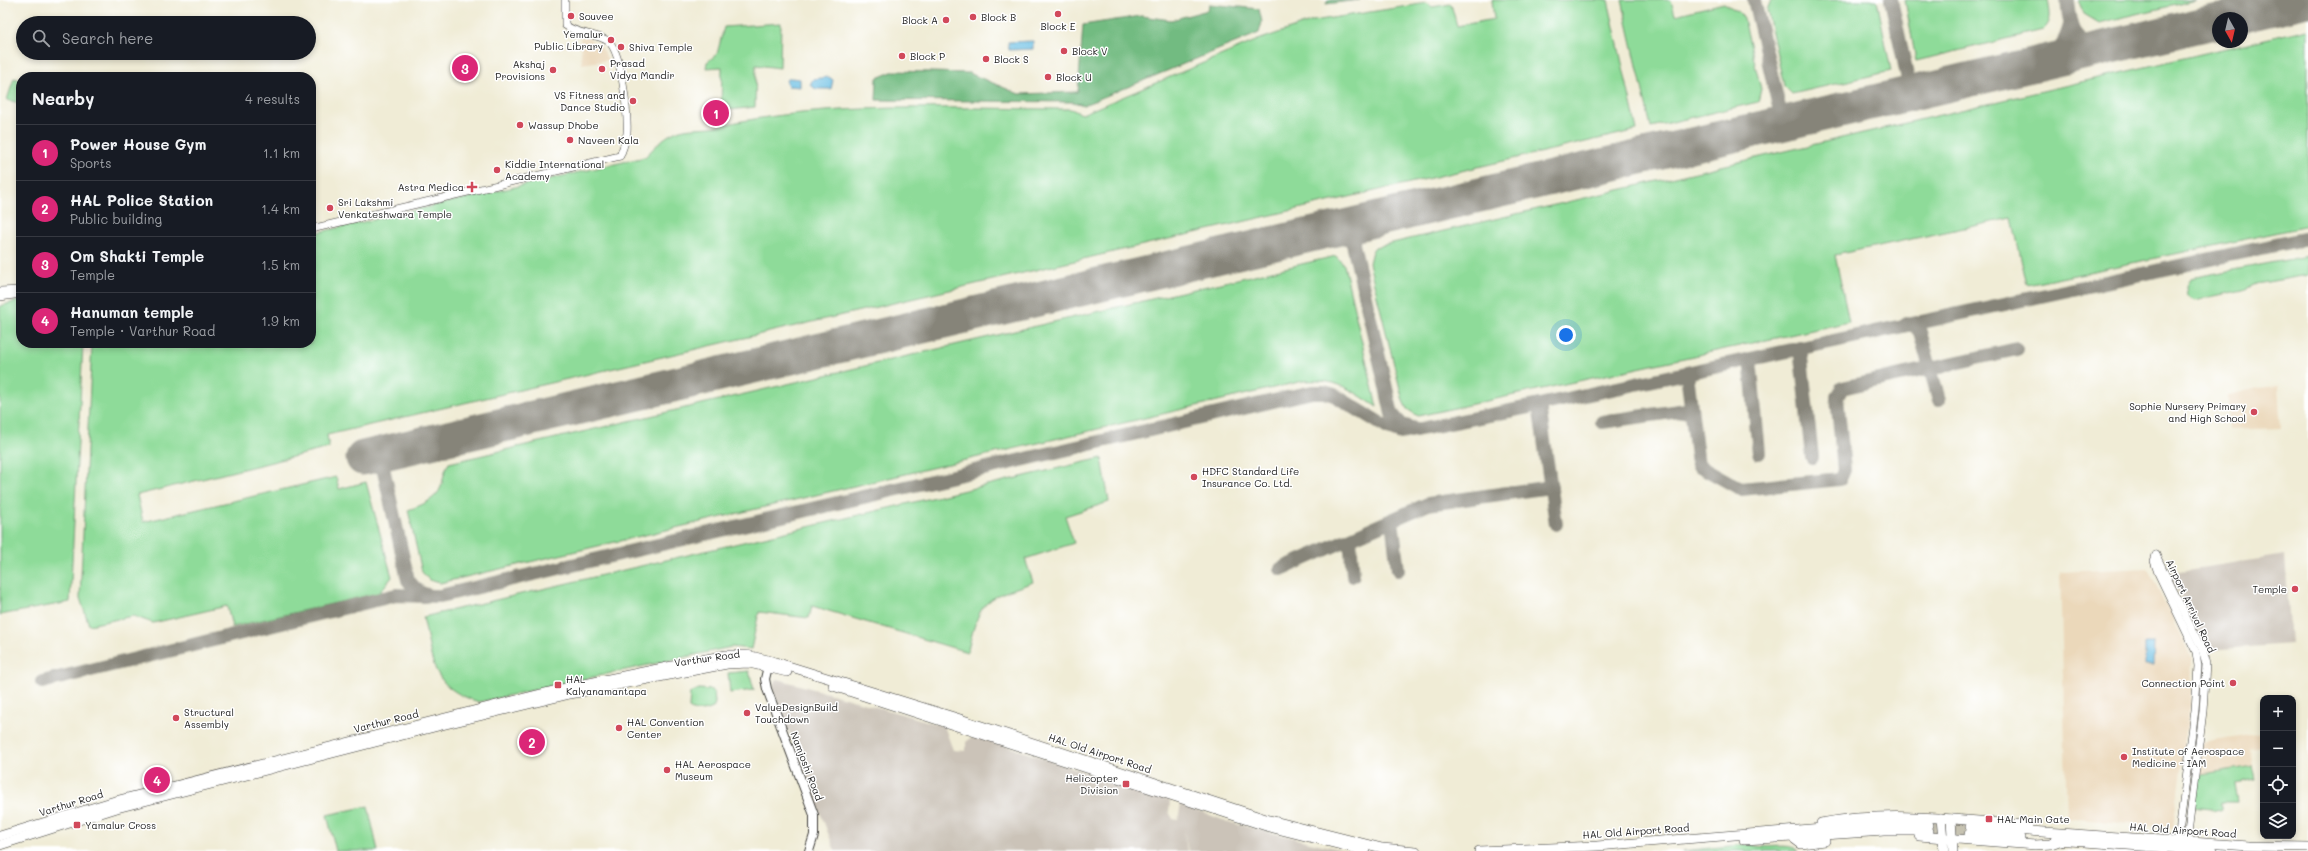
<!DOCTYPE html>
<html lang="en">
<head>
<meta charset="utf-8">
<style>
  body { margin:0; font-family:Mali,sans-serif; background:#242831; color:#f1f3f6 }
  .controls { position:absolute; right:12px; bottom:12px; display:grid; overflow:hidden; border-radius:8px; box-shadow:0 2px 6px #0003 }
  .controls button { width:36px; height:36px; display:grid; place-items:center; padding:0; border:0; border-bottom:1px solid #363941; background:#171b24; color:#f1f3f6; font:20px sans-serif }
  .compass { position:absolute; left:2212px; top:12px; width:36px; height:36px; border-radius:50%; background:#171b24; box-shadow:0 2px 6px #0003; rotate:172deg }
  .you { position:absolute; left:1566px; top:335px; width:14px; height:14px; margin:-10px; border:3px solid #fff; border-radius:50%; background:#1a73e8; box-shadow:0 0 0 6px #1a73e833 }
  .badge { display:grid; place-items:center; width:26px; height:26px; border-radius:50%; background:#db2777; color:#fff; font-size:13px; font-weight:700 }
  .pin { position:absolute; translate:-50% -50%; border:2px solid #fff; box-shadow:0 1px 4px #0006 }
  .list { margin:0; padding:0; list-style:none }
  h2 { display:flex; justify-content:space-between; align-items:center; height:52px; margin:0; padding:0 16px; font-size:17px }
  h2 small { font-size:13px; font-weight:400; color:#9ea1a6 }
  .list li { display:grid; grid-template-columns:26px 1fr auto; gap:12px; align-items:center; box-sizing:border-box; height:56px; padding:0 16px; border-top:1px solid #363941 }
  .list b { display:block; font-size:15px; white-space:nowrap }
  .list p { margin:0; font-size:13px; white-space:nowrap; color:#9ea1a6 }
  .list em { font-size:13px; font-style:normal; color:#9ea1a6 }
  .icon { flex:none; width:22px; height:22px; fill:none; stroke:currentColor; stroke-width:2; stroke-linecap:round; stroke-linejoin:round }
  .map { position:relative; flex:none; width:2308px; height:851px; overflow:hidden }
  .search { position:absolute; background:#171b24; box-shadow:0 2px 6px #0003; left:16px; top:16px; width:300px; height:44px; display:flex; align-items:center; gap:10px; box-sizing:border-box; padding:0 14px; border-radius:22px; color:#9ea1a6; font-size:15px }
  .panel { position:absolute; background:#171b24; box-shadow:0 2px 6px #0003; left:16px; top:72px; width:300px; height:276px; border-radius:16px }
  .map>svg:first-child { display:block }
  .built { fill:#ebd8ba }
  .industrial { fill:#cbc3b8 }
  .green { fill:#8edb99; stroke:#557c5a }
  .forest { fill:#72bb81; stroke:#476c4e }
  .water { fill:#66bde3; stroke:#416c80 }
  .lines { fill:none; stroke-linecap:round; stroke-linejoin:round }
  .taxiway { stroke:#868479; stroke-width:14 }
  .runway { stroke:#868479; stroke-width:35 }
  .primary-tunnel { stroke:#c6c2b1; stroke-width:9; stroke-dasharray:9 4.5; stroke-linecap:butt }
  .tertiary-casing { stroke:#3c3b38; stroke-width:8 }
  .secondary-casing { stroke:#3c3b38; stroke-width:10 }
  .primary-casing { stroke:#3c3b38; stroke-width:10 }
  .tertiary { stroke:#fff; stroke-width:7 }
  .secondary { stroke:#fff; stroke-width:8 }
  .primary { stroke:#fff; stroke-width:9 }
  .poi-dot { fill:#d1495b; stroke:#fff; stroke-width:1.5 }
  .labels { text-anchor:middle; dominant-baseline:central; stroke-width:3; stroke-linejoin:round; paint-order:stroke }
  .poi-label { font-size:10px; fill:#1c1c1c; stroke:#fff; text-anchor:start }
  .street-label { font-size:10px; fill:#1c1c1c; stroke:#fff }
</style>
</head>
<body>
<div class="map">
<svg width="2308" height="851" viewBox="0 0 2308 851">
  <rect width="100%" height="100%" fill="#fff"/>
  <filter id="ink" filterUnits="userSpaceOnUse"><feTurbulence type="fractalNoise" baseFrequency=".025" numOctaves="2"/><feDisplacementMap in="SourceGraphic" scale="8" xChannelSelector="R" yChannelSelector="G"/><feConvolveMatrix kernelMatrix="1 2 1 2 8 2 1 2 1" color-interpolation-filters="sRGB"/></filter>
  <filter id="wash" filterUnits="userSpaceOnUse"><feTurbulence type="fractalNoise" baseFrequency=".012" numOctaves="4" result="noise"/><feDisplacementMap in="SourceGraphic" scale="16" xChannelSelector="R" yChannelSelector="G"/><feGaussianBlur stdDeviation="0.9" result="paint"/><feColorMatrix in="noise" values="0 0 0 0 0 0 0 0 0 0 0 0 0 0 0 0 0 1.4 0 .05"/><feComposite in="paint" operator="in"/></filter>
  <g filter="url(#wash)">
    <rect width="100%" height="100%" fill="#f0ecd6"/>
    <g class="built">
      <path d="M580,37l9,1 13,10 6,12 -26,4z"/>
      <path d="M2278,386l3,42 -52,2 -1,-35 30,-7z"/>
      <path d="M2148,568l44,91 -1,37 -18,132 -106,-10 -7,-246z"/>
      <path d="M2263,733v14l-13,2 3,17 -56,9 5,-32z"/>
    </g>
    <g class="industrial">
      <path d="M2285,555l6,89 -83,6 -40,-77z"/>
      <path d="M778,679l166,47 9,24 13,1v-9l5,-4 8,-1 191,63 -1,12 4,7 5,1 3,-16 47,18 119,29h-159l-4,-22 3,22h-352l-62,-161 1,-8z"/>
    </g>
    <g class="green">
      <path d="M1492,0h116l29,130 -1310,305 2,13 -192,47 6,27 193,-45 3,12 27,-7 26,95 -13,16 -147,34 -5,-21 -74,17 -20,-7 -44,9 -9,-27 12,-255h219v-109l334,-77c9,-9 18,-20 30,-25 12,-6 29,-3 42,-6 113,-25 239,-17 354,-17l11,5 176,-74 55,-19 114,-18 5,4 19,-3 6,22 37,-7z"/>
      <path d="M1622,0h49l4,15 49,-12 15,9 5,7 17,70 -3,13 -107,25z"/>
      <path d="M1771,0h106l14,71 -99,23 -8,-8 -17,-76z"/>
      <path d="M1905,0h143c2,13 5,21 -5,30l-127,31z"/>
      <path d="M2078,0h118l-97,23 -15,-9z"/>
      <path d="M781,23l-1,45 -24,-3 -1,42 -34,4 1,-44 -16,1 1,-6 10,-8 7,-27z"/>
      <path d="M2308,29v197l-281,59 -15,-67 -177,37 14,67 -431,94 -11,-7 -4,-8 -34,-138 3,-12 3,-4z"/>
      <path d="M14,78l7,2 -1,23 -13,-3z"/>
      <path d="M1336,256l8,9 33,142c-29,-19 -39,-28 -74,-26l-863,202 -11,-3 -7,-8 -14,-62c12,-4 28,-10 33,-23 3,-9 3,-17 8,-24z"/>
      <path d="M2308,256v19l-52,9 -13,6 -48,10 -8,-4 -1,-10 4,-8z"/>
      <path d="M21,300v43h62l-13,259 -70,13v-309z"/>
      <path d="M1102,458l7,44 -44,14 9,27 -49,16 8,23c-14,6 -35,10 -46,21 -12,11 -15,34 -20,49l-155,-46 -3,12 -50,-6 -8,37 -20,-2 -252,55c-50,-15 -46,-42 -56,-85z"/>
      <path d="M749,671l5,19 -24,3 -2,-20z"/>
      <path d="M699,689l13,1 2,2 1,11 -2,5c-7,3 -18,5 -24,0l1,-15z"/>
      <path d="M2253,766l3,14 -22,4 3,18h-15v8l-30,-3 5,-32z"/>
      <path d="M368,806l10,45h-42l-9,-36z"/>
      <path d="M1749,844c14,7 41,-3 50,7h-116z"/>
    </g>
    <g class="forest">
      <path d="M1328,0h32l-34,4z"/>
      <path d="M1209,4l50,5 3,13 -3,11 -175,72 -11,-3 -197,-2 1,-22 17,-7 75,2 50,21 59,-2 5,-67 58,-9 30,4 37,-10z"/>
    </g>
    <g class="water">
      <path d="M1033,41v8l-24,1 -1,-8z"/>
      <path d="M829,77l4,3 -2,9h-15l-6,-4 3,-6z"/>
      <path d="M791,78l9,1v8l-12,-1 -2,-6z"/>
      <path d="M2145,643h9l-1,22h-8z"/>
    </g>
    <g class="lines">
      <g class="taxiway">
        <path d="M1754,0l29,124"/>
        <path d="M1891,0l20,94"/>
        <path d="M2067,0c3,27 3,39 32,48"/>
        <path d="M2046,61c13,-10 20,-20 24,-36"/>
        <path d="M1337,228l10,6 6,10 39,170 10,11 14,4"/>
        <path d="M1353,244l1,-11 7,-11"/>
        <path d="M1906,324l9,2 5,6 19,68"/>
        <path d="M1800,348l12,109"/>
        <path d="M1750,359l9,94"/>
        <path d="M1687,373l11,92 43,24 99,-10 4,-9 -7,-73 5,-9 175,-39"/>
        <path d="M1539,405l17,119"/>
        <path d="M1602,422l84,-12 5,1"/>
        <path d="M380,454l28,126c9,12 16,17 32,16l872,-204h12l10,3 54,33 13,5 138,-28 769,-167"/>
        <path d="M1392,520l6,50"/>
        <path d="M1350,539l3,36"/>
        <path d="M1281,569l147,-65 123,-17"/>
        <path d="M42,682l354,-87 29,1"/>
      </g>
      <g class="runway">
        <path d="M2230,18l78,-18"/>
        <path d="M363,458l1855,-437"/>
      </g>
    </g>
  </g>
  <g filter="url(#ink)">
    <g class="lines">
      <g class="primary-tunnel">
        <path d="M1929,825l41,2"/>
        <path d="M1929,831l40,3"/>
      </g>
      <defs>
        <g id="tertiary">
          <path d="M311,229l309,-73c3,-8 6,-15 7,-23 1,-17 -5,-82 -19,-92 -13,-8 -30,-6 -43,-16v-25"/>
          <path d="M0,291l21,-1"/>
          <path d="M0,297l21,-3"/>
          <path d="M2156,555l46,94 4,15 -3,47 -16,130"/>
          <path d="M2156,555l-2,6 4,12 38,79 2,14 -3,44 -17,131"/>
        </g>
        <path id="secondary" d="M769,662l-4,17 2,10 47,126v20l-5,16"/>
        <g id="primary">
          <path d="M833,686l433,140 99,25"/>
          <path d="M1941,818l3,33"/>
          <path d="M1951,819l2,32"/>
          <path d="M1821,823c68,-13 139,-3 207,2"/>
          <path d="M1970,827l279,19 59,1"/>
          <path d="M1969,834l51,4"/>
          <path d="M0,836l115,-35 330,-83 120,-30 161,-33h21l25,6 185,57 309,101 116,29 34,3"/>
          <path d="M1919,836l116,9 16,-1 11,-4"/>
          <path d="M1793,838l8,6 24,-3"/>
          <path d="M1744,840l141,-9h44"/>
          <path d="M2056,840l156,11"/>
          <path d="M0,845l117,-37 329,-84 124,-30 157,-30 22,-1 38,9"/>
          <path d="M1479,851l118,-5 262,-21h70"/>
        </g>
      </defs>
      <use href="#tertiary" class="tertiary-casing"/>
      <use href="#secondary" class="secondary-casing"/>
      <use href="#primary" class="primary-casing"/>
      <use href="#tertiary" class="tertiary"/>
      <use href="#secondary" class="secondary"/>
      <use href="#primary" class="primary"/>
    </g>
  </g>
  <g class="poi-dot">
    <circle cx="1058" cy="14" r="4"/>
    <circle cx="571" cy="16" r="4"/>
    <circle cx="973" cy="17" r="4"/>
    <circle cx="946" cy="20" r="4"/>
    <circle cx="611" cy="40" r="4"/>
    <circle cx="621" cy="47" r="4"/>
    <circle cx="1064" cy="51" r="4"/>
    <circle cx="902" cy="56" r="4"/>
    <circle cx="986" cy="59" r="4"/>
    <circle cx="602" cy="69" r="4"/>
    <circle cx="553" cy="70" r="4"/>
    <circle cx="1048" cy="77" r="4"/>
    <circle cx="633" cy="101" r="4"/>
    <circle cx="520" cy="125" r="4"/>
    <circle cx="570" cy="140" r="4"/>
    <circle cx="497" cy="170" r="4"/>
    <path d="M470 181h4v4h4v4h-4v4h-4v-4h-4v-4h4z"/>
    <circle cx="330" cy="208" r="4"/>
    <circle cx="2254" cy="412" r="4"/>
    <circle cx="1194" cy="477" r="4"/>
    <circle cx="2295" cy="589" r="4"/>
    <circle cx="2233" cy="683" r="4"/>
    <rect x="554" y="681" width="8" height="8" rx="2"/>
    <circle cx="747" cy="713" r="4"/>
    <circle cx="176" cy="718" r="4"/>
    <circle cx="619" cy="728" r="4"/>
    <circle cx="2124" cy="757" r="4"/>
    <circle cx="667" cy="770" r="4"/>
    <rect x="1122" y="780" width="8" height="8" rx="2"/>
    <rect x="1985" y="815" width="8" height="8" rx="2"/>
    <rect x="73" y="821" width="8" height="8" rx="2"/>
  </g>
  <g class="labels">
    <g class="poi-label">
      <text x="579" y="16">Souvee</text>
      <text x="981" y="17">Block B</text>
      <text x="938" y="20" text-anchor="end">Block A</text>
      <text x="1058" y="26" text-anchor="middle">Block E</text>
      <text x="603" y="34" text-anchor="end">Yemalur<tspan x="603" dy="12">Public Library</tspan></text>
      <text x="629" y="47">Shiva Temple</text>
      <text x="1072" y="51">Block V</text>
      <text x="910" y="56">Block P</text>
      <text x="994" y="59">Block S</text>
      <text x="610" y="63">Prasad<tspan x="610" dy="12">Vidya Mandir</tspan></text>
      <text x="545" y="64" text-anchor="end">Akshaj<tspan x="545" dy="12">Provisions</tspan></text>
      <text x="1056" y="77">Block U</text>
      <text x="625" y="95" text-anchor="end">VS Fitness and<tspan x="625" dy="12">Dance Studio</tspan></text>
      <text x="528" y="125">Wassup Dhobe</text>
      <text x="578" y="140">Naveen Kala</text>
      <text x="505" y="164">Kiddie International<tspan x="505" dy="12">Academy</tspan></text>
      <text x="464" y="187" text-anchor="end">Astra Medica</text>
      <text x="338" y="202">Sri Lakshmi<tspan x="338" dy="12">Venkateshwara Temple</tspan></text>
      <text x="2246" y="406" text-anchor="end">Sophie Nursery Primary<tspan x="2246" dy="12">and High School</tspan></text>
      <text x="1202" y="471">HDFC Standard Life<tspan x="1202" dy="12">Insurance Co. Ltd.</tspan></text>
      <text x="2287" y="589" text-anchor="end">Temple</text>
      <text x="566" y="679">HAL<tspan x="566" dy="12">Kalyanamantapa</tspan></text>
      <text x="2225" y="683" text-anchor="end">Connection Point</text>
      <text x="755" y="707">ValueDesignBuild<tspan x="755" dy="12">Touchdown</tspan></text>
      <text x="184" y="712">Structural<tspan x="184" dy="12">Assembly</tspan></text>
      <text x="627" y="722">HAL Convention<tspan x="627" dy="12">Center</tspan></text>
      <text x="2132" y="751">Institute of Aerospace<tspan x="2132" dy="12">Medicine - IAM</tspan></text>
      <text x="675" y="764">HAL Aerospace<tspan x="675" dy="12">Museum</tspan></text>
      <text x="1118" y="778" text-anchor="end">Helicopter<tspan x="1118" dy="12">Division</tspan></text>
      <text x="1997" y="819">HAL Main Gate</text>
      <text x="85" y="825">Yamalur Cross</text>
    </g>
    <g class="street-label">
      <text transform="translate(2191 606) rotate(65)">Airport Arrival Road</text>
      <text transform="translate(707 658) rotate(-8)">Varthur Road</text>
      <text transform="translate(386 721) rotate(-14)">Varthur Road</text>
      <text transform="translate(1100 753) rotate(18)">HAL Old Airport Road</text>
      <text transform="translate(807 766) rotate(69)">Namjoshi Road</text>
      <text transform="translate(71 803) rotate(-17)">Varthur Road</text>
      <text transform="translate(2183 830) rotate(4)">HAL Old Airport Road</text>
      <text transform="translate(1636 831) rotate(-4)">HAL Old Airport Road</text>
    </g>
  </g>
</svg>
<div class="controls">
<button>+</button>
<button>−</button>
<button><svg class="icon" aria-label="locate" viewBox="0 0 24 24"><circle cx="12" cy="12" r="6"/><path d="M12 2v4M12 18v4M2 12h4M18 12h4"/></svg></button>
<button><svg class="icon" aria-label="layers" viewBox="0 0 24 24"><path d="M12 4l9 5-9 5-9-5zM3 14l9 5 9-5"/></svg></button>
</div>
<svg class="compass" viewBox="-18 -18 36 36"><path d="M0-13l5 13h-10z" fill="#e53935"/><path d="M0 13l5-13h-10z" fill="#9ea1a6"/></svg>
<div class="you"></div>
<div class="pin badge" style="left:716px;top:113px">1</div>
<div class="pin badge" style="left:532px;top:742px">2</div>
<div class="pin badge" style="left:465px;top:68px">3</div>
<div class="pin badge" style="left:157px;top:780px">4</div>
<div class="search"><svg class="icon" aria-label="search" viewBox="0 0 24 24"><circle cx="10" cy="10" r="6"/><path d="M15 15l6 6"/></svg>Search here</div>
<section class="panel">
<h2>Nearby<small>4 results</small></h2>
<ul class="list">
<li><span class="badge">1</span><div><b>Power House Gym</b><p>Sports</p></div><em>1.1 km</em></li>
<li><span class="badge">2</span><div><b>HAL Police Station</b><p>Public building</p></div><em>1.4 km</em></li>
<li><span class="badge">3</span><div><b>Om Shakti Temple</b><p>Temple</p></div><em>1.5 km</em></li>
<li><span class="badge">4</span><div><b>Hanuman temple</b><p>Temple · Varthur Road</p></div><em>1.9 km</em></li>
</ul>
</section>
</div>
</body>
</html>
